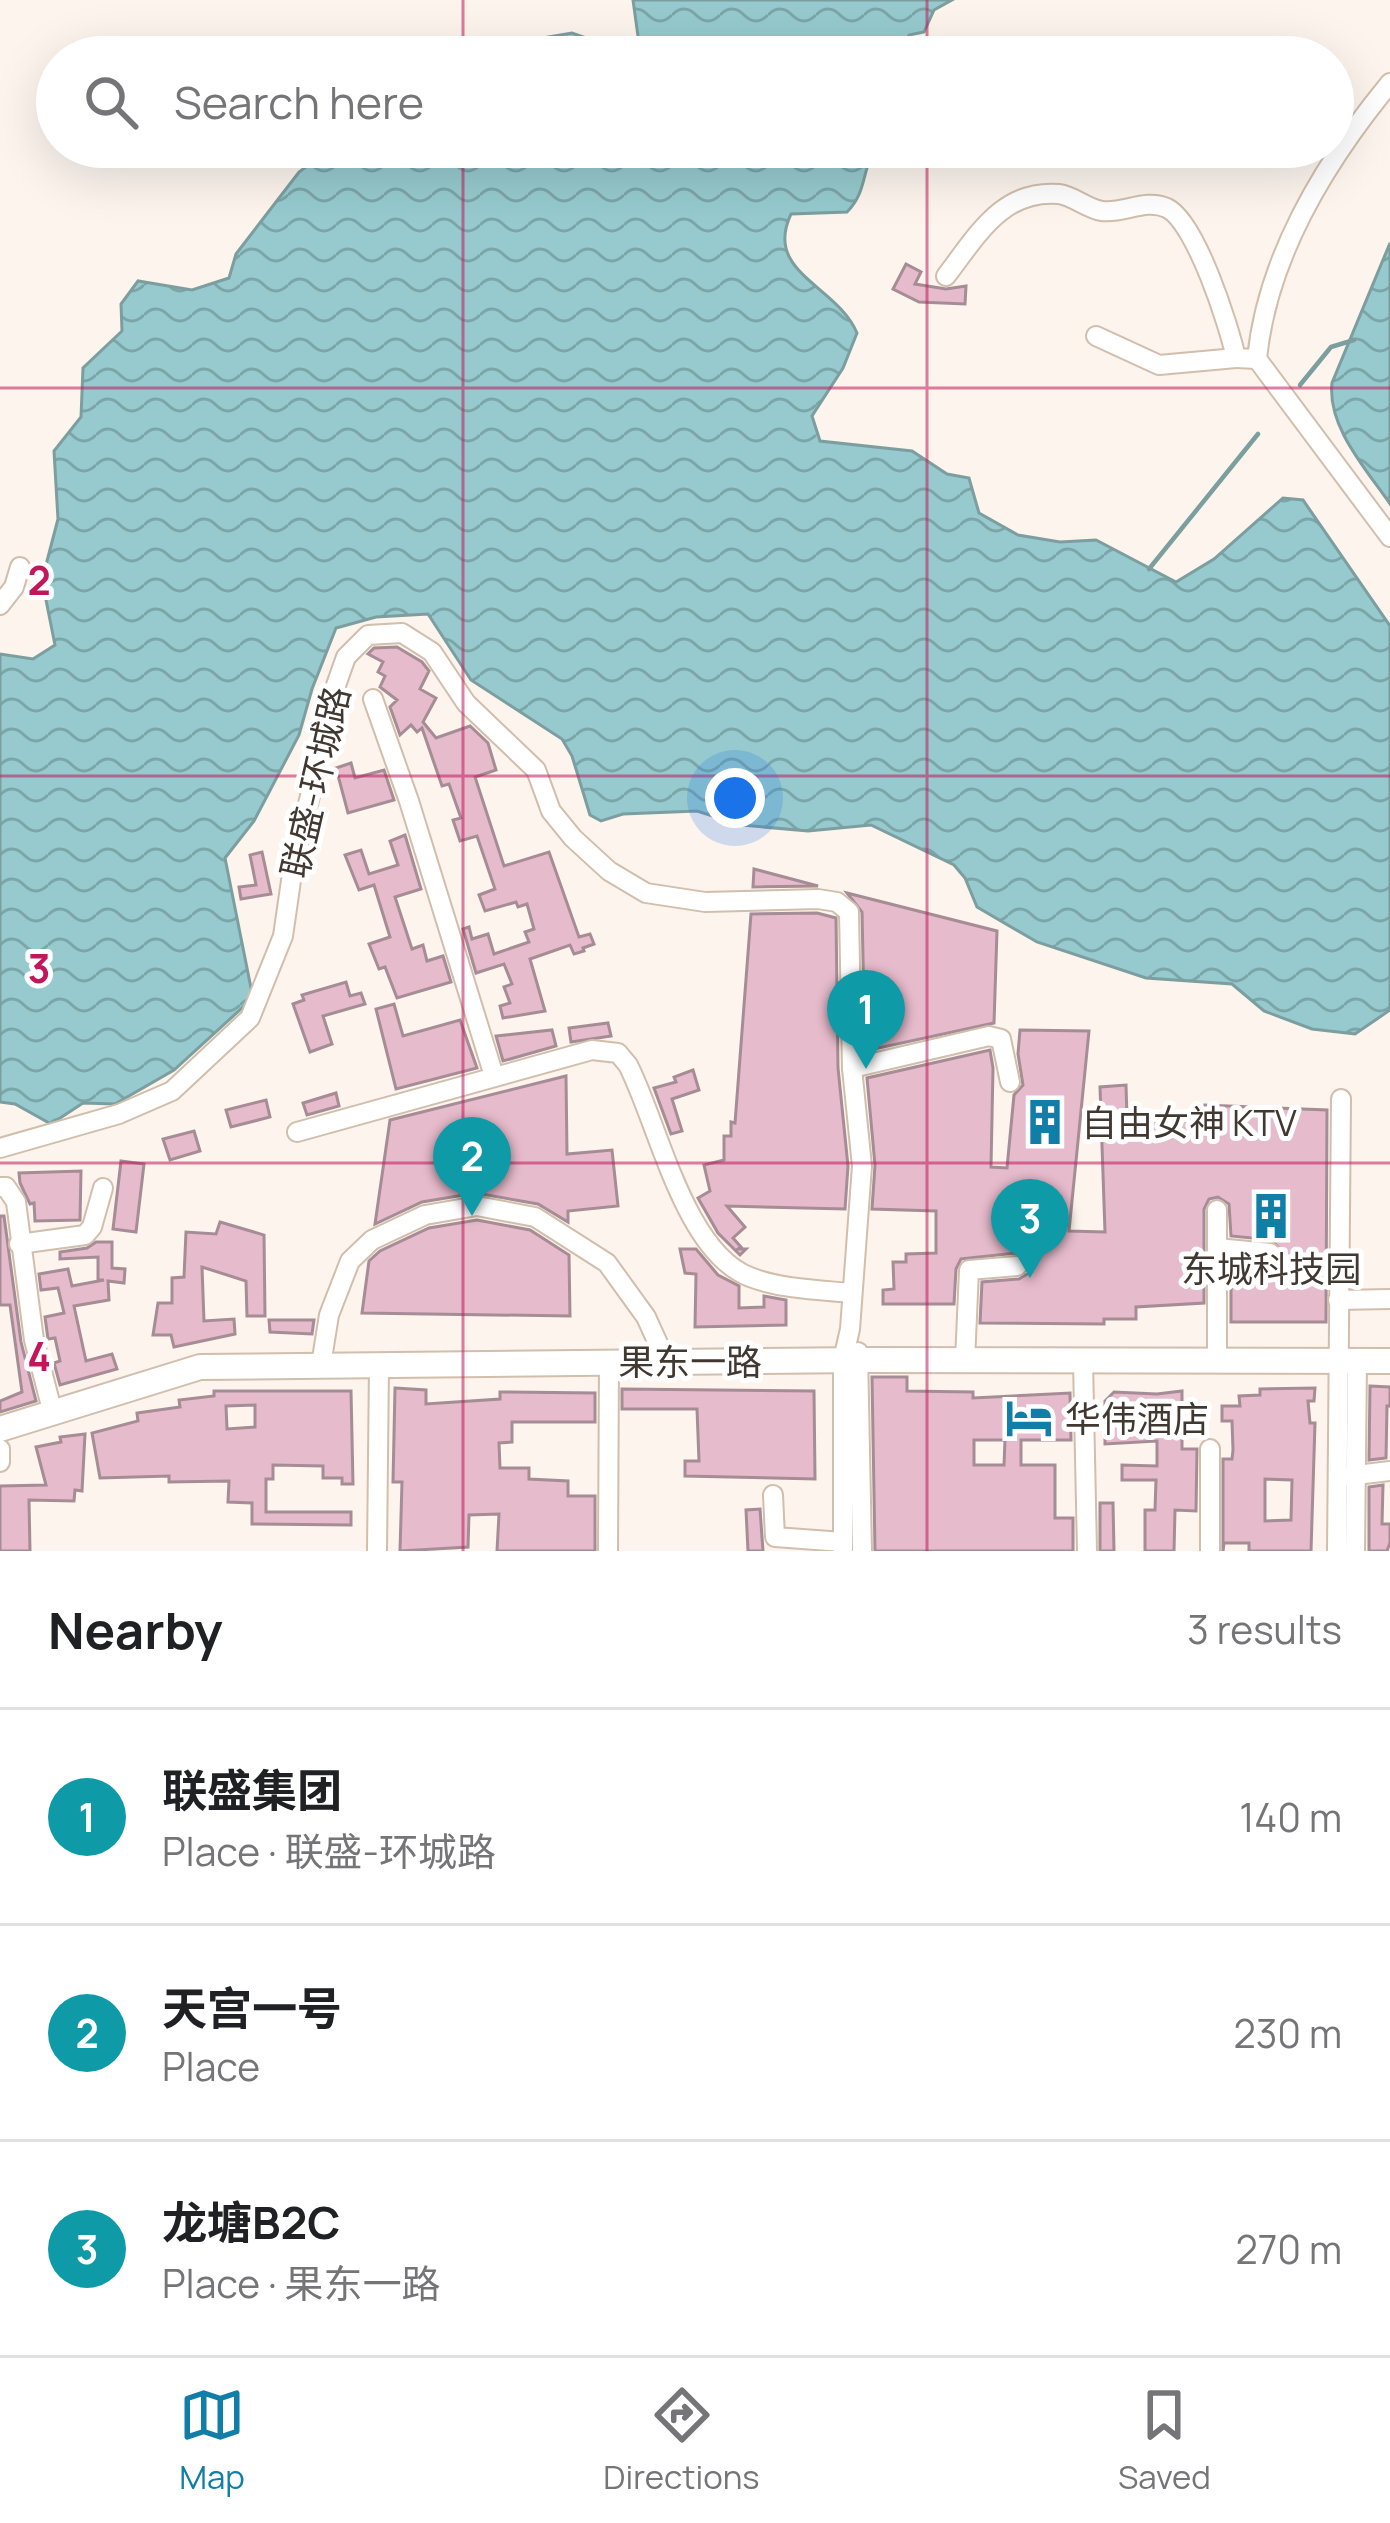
<!DOCTYPE html>
<html lang="en">
<head>
<meta charset="utf-8">
<style>
  body { margin:0; font-family:Manrope,"Noto Sans SC",sans-serif; background:#f2f2f2; color:#202124 }
  .you { position:absolute; left:735px; top:798px; width:42px; height:42px; margin:-30px; border:9px solid #fff; border-radius:50%; background:#1a73e8; box-shadow:0 0 0 18px #1a73e833 }
  .badge { display:grid; place-items:center; width:78px; height:78px; border-radius:50%; background:#107ea7; color:#fff; font-size:39px; font-weight:700 }
  .pin { position:absolute; translate:-50% -99px; filter:drop-shadow(0 3px 6px #0008) }
  .pin::after { content:''; position:absolute; top:63px; width:42px; height:36px; background:inherit; clip-path:polygon(0 0,100% 0,50% 100%) }
  .list { margin:0; padding:0; list-style:none }
  h2 { display:flex; justify-content:space-between; align-items:center; height:156px; margin:0; padding:0 48px; font-size:51px }
  h2 small { font-size:39px; font-weight:400; color:#757577 }
  .list li { display:grid; grid-template-columns:78px 1fr auto; gap:36px; align-items:center; box-sizing:border-box; height:216px; padding:0 48px; border-top:3px solid #e0e0e0 }
  .list b { display:block; font-size:45px; white-space:nowrap }
  .list p { margin:0; font-size:39px; white-space:nowrap; color:#757577 }
  .list em { font-size:39px; font-style:normal; color:#757577 }
  .icon { flex:none; width:66px; height:66px; fill:none; stroke:currentColor; stroke-width:2; stroke-linecap:round; stroke-linejoin:round }
  .map { position:relative; flex:none; width:1390px; height:1551px; overflow:hidden }
  .search { position:absolute; background:#fff; box-shadow:0 12px 48px #0002; left:36px; right:36px; top:36px; height:132px; display:flex; align-items:center; gap:30px; box-sizing:border-box; padding:0 42px; border-radius:66px; color:#757577; font-size:45px }
  .sheet { height:804px; background:#fff }
  nav { display:flex; justify-content:space-around; align-items:center; box-sizing:border-box; height:168px; border-top:3px solid #e0e0e0; background:#fff; font-size:33px; color:#757577 }
  nav a { display:grid; justify-items:center; gap:6px }
  nav .on { color:#107ea7 }
  .map>svg:first-child { display:block }
  .water { fill:url(#water-waves); stroke:#7c9e9f; stroke-width:3 }
  .lines { fill:none; stroke-linecap:round; stroke-linejoin:round }
  .stream { stroke:#7c9e9f; stroke-width:4.5 }
  .building { fill:#e6bbcc; stroke:#a58c95; stroke-width:3; fill-rule:evenodd }
  .minor-casing { stroke:#d1beac; stroke-width:22 }
  .major-casing { stroke:#d1beac; stroke-width:28 }
  .minor { stroke:#fff; stroke-width:18 }
  .major { stroke:#fff; stroke-width:24 }
  .grid { fill:none; stroke:#c2185b; stroke-width:3; stroke-opacity:0.55 }
  .labels { text-anchor:middle; dominant-baseline:central; stroke-width:10; stroke-linejoin:round; paint-order:stroke }
  .street-label { font-size:36px; fill:#403831; stroke:#fff }
  .poi-label { font-size:36px; fill:#403831; stroke:#fff; text-anchor:start }
  .grid-label { font-size:39px; text-anchor:middle; font-weight:bold; fill:#c2185b; stroke:#fff; stroke-width:10; stroke-linejoin:round; paint-order:stroke }
</style>
</head>
<body>
<div class="map">
<svg width="1390" height="1551" viewBox="0 0 1390 1551">
  <defs>
    <pattern id="water-waves" width="16" height="10" patternUnits="userSpaceOnUse" patternTransform="scale(3)"><rect width="16" height="10" fill="#96cace"/><path d="M0 5q4-4 8 0t8 0" fill="none" stroke="#7ca5a8"/></pattern>
  </defs>
  <rect width="100%" height="100%" fill="#fcf4ed"/>
  <g class="water">
    <path d="M633,0h319l-18,10 -10,22 -15,3 -8,14 1,8h-441l10,-7 101,-17 60,21 6,-18z"/>
    <path d="M333,147h547c-21,20 -10,41 -33,65l-56,2c-28,59 46,71 66,119l-14,35 -31,48 8,25 92,10 35,23 22,4 10,35 39,22 42,7 36,-2 80,42 38,-23 69,-61 20,2 87,126v384l-35,24 -43,-5 -48,-18 -32,-27 -86,-6 -109,-36 -60,-35 -12,-29 -11,-13 -83,-40 -63,6 -67,-6 -44,-14 -74,3 -22,7 -11,-6 -18,-59 -10,-17 -91,-59 -43,-66 -52,3 -40,11 -24,61 -13,46 -45,86 -29,37 28,140 -79,72 -59,34 -32,-1 -32,21 -36,-20 -15,-2v-448l33,5 22,-14 -13,-65 16,-61 -4,-68 27,-34 2,-49 39,-37 -1,-27 17,-23 54,9 37,-12 7,-24 63,-82z"/>
    <path d="M1390,243v261c-23,-34 -63,-77 -58,-121z"/>
  </g>
  <g class="lines">
    <g class="stream">
      <path d="M1300,385l31,-38 23,-7"/>
      <path d="M1149,569l109,-135"/>
    </g>
  </g>
  <g class="building">
    <path d="M906,264l15,8 -6,12 31,5 20,-3 -1,18 -46,-2 -26,-13z"/>
    <path d="M397,647l25,15 7,9 -9,18 16,9 -13,24 13,16 34,-12 18,17 8,27 -21,7 29,89 45,-14 30,85 11,-3 4,10 -11,4 1,3 -10,3 -4,-9 -40,14 15,52 -42,7 -3,-12 10,-3 -6,-16 8,-3 -8,-20 -28,9 -13,-44 6,-2 3,12 16,-5 6,20 35,-12 -4,-10 9,-3 -7,-25 -9,3 -2,-5 -31,9 -6,-16 16,-6 -18,-53 -17,5 -7,-21 8,-2 -12,-34 -7,2 -20,-58 -5,4 -6,-7 -11,10 -10,-28 7,-7 -17,-13 5,-11 -7,-4 5,-10 -15,-8 6,-6z"/>
    <path d="M351,763l4,15 29,-8 10,30 -46,13 -12,-45z"/>
    <path d="M405,835l16,54 -26,8 17,52 11,-4 4,16 16,-5 8,26 -54,16 -12,-31 -6,2 -10,-25 21,-7 -16,-52 -15,5 -14,-35 16,-5 8,24 29,-9 -8,-24z"/>
    <path d="M262,852l9,42 -30,5 -2,-12 17,-2 -6,-30z"/>
    <path d="M754,869l64,17 -65,1z"/>
    <path d="M847,893l150,38 -3,92 -129,28 -3,-139z"/>
    <path d="M817,913l19,5 2,150 10,98 -3,43 -118,-3 18,21 -12,11 8,9 -3,2h8l-6,6 -22,-22 -20,-35 12,-7 -6,-26 20,-5v-24h7v-14l4,1 16,-209z"/>
    <path d="M346,982l4,14 11,-3 4,11 -42,12 9,28 -22,8 -17,-48 11,-4 -2,-5z"/>
    <path d="M394,1004l9,32 57,-16 17,48 -81,21 -20,-80z"/>
    <path d="M608,1023l3,13 -40,6 -2,-14z"/>
    <path d="M552,1030l4,16 -53,15 -7,-25z"/>
    <path d="M1020,1030l69,1 -20,200 36,1 -5,-145 26,-2 1,33 16,2 62,-1v-14l122,5 -1,212h-95v-59l43,3 9,-13 -11,-13 -41,-4 -2,-32 -11,-7 -9,2 -5,10v94l-68,4v12h-32v5l-124,-1 2,-41 37,-3 10,-6v-14l-13,-6 -55,6 -5,10 -2,35h-71v-14l11,-1 -1,-27h13v-8l30,-1v-42l-64,-2 3,-44 -8,-87 123,-28 3,18 -2,99 16,1 7,-73 9,-10 -5,-31z"/>
    <path d="M693,1070l6,20 -27,9 10,32 -11,3 -17,-46 22,-6 -2,-5z"/>
    <path d="M566,1076l1,78 45,-4 6,56 -50,5v11l-30,-18 -62,-11 -54,9 -47,22 15,-104z"/>
    <path d="M336,1093l3,13 -32,9 -4,-12z"/>
    <path d="M266,1100l4,17 -39,10 -5,-17z"/>
    <path d="M194,1131l6,20 -30,9 -7,-21z"/>
    <path d="M121,1161l23,3 -8,68 -23,-3z"/>
    <path d="M81,1171l-1,49 -45,1 -1,-18 -4,1 -10,-21 -1,-10z"/>
    <path d="M0,1216h4l17,126 15,59 -36,11v-11l22,-9 -12,-87h-10z"/>
    <path d="M477,1220l53,10 39,25 1,61 -208,-3 7,-52 11,-10 49,-23z"/>
    <path d="M220,1222l44,13 1,81h-18l-1,-35 -44,-14 2,54 30,-2 1,15 -61,13 -3,-12h-18l5,-32h14v-25l12,-1 2,-45 30,2z"/>
    <path d="M96,1242h16v26l13,1 -1,14 -16,-2 1,19 -35,6 12,55 26,-7 5,15 -57,16 -6,-22 6,-2 -5,-23 -7,1 -3,-22 19,-4 -6,-25 -17,2 -2,-16 29,-5 4,17 32,-6h-6v-23l-38,2v-7l27,-4z"/>
    <path d="M680,1249h16l22,26 21,11v22l25,-1v-11l22,4v25l-91,2 1,-53 -11,-1z"/>
    <path d="M269,1320h45l-2,14 -42,-2z"/>
    <path d="M872,1377h35v14l66,1v6l97,-5 1,47h-50v25h34v53h18v33h-198zM974,1440h31l-1,25h-30z"/>
    <path d="M1370,1386l20,1v19h-3l-1,52 -17,2z"/>
    <path d="M395,1388l31,2v14l74,-5v-7l95,1v29h-83v20l-13,1 1,25h29v11l39,2v15h27v55h-98l2,-37 -30,1 -1,32 -68,4 2,-69h-9z"/>
    <path d="M1315,1388l-1,13h-6l2,22h5l-4,128h-62v-8h-25l-1,8v-92h9l1,-9 -1,-29h-10v-15h18l-1,-10 21,-1v-6zM1265,1479l27,1 -1,40 -26,1z"/>
    <path d="M622,1389l192,2 1,88 -130,-3v-15h14l-2,-52h-75z"/>
    <path d="M214,1391h137l2,93h-11v-6h-19v-12l-50,-1v14h-7v33h85v13l-99,-1v-21l-24,-1 1,-21 -60,1v-6l-69,2 -8,-45 46,-12 -1,-8 43,-6 -1,-7 35,-4zM255,1405v22l-28,2 -1,-23z"/>
    <path d="M1182,1391v58h15l-1,62 -21,-1 -1,41h-29v-41h10l1,-30h-34v-15l35,1v-25l-52,3v-43l9,-9 43,2z"/>
    <path d="M85,1434l-3,57 -7,-1 -1,11 -45,-1 1,51h-30v-65l46,-1 -10,-38 25,-5 -1,-5z"/>
    <path d="M1383,1485l-1,39h8v19l-3,8h-18v-64z"/>
    <path d="M1100,1503h13l1,48h-14z"/>
    <path d="M760,1509l3,42h-15l-2,-41z"/>
  </g>
  <g class="lines">
    <defs>
      <g id="minor">
        <path d="M1390,83c-65,79 -123,173 -133,276l133,178"/>
        <path d="M946,276c31,-40 56,-87 113,-82 15,2 28,15 43,17 22,3 43,-13 65,-3 29,14 62,118 69,150l21,1"/>
        <path d="M1096,336l63,29 77,-7"/>
        <path d="M0,605l14,-18 6,-20"/>
        <path d="M373,699l36,102 85,275"/>
        <path d="M852,1068l137,-32 12,3 9,43"/>
        <path d="M297,1132l295,-82 26,3 10,12c30,58 56,187 122,212 31,12 68,13 101,16"/>
        <path d="M0,1148l119,-34 53,-23 78,-73 33,-82 11,-76 20,-80 9,-58 23,-65 22,-22 34,-2 30,19 34,51 70,67 15,41 22,27 36,33 37,22 59,9 113,-3 19,3 12,10 3,156 10,98 -12,163 -7,31v191"/>
        <path d="M0,1187h6l10,15 18,138 18,70"/>
        <path d="M1217,1210v151"/>
        <path d="M19,1244l66,-9 7,-8 11,-39"/>
        <path d="M1217,1248l53,5"/>
        <path d="M1338,1300l52,-1"/>
        <path d="M858,1352l4,199"/>
        <path d="M965,1361l4,-91 48,-4"/>
        <path d="M1083,1361l4,190"/>
        <path d="M321,1365l8,-50 21,-54 22,-21 53,-25 52,-9 58,11 72,46 39,54 20,44"/>
        <path d="M0,1449v13"/>
        <path d="M1348,1476l42,-5"/>
        <path d="M773,1495l2,42 68,5"/>
        <path d="M377,1551l2,-187"/>
        <path d="M608,1551l1,-190"/>
        <path d="M1210,1551v-102"/>
        <path d="M1337,1551l4,-452"/>
        <path d="M1355,1551l2,-190"/>
      </g>
      <path id="major" d="M0,1429l200,-62 661,-7 529,1"/>
    </defs>
    <use href="#minor" class="minor-casing"/>
    <use href="#major" class="major-casing"/>
    <use href="#minor" class="minor"/>
    <use href="#major" class="major"/>
  </g>
  <path class="grid" d="M463,0v57M927,0v57M463,147v1404M927,147v1404M0,388h1390M0,776h1390M0,1163h1390"/>
  <defs>
    <symbol id="building-bare" viewBox="-9 -9 18 18"><path d="M-4-6H4V6H1V3H-1V6H-4ZM-2.5-4.3h1.7v1.8h-1.7ZM.8-4.3h1.7v1.8H.8ZM-2.5-1h1.7V.8h-1.7ZM.8-1h1.7V.8H.8Z" fill="#107ea7" stroke="#fff" stroke-width="2.5" paint-order="stroke"/></symbol>
    <symbol id="hotel-bare" viewBox="-9 -9 18 18"><path d="M-6-4.5h1.5V1H6V5H4.5V3h-9V5H-6ZM-4 0a1.8 1.8 0 1 1 3.6 0ZM.5 0V-2.5h3Q6-2.5 6 0Z" fill="#107ea7" stroke="#fff" stroke-width="2.5" paint-order="stroke"/></symbol>
  </defs>
  <g fill-rule="evenodd">
    <use href="#building-bare" x="1012" y="1089" width="66" height="66"/>
    <use href="#building-bare" x="1238" y="1183" width="66" height="66"/>
    <use href="#hotel-bare" x="996" y="1385" width="66" height="66"/>
  </g>
  <g class="labels">
    <g class="street-label">
      <text transform="translate(315 782) rotate(-77)">联盛-环城路</text>
      <text x="690" y="1361">果东一路</text>
    </g>
    <g class="poi-label">
      <text x="1081" y="1122">自由女神 KTV</text>
      <text x="1271" y="1268" text-anchor="middle">东城科技园</text>
      <text x="1065" y="1418">华伟酒店</text>
    </g>
  </g>
  <g class="grid-label">
    <text x="39" y="595">2</text>
    <text x="39" y="983">3</text>
    <text x="39" y="1371">4</text>
  </g>
</svg>
<div class="you"></div>
<div class="pin badge" style="left:866px;top:1069px;background:#0f9aa8">1</div>
<div class="pin badge" style="left:472px;top:1216px;background:#0f9aa8">2</div>
<div class="pin badge" style="left:1030px;top:1278px;background:#0f9aa8">3</div>
<div class="search"><svg class="icon" aria-label="search" viewBox="0 0 24 24"><circle cx="10" cy="10" r="6"/><path d="M15 15l6 6"/></svg>Search here</div>
</div>
<section class="sheet">
<h2>Nearby<small>3 results</small></h2>
<ul class="list">
<li><span class="badge" style="background:#0f9aa8">1</span><div><b>联盛集团</b><p>Place · 联盛-环城路</p></div><em>140 m</em></li>
<li><span class="badge" style="background:#0f9aa8">2</span><div><b>天宫一号</b><p>Place</p></div><em>230 m</em></li>
<li><span class="badge" style="background:#0f9aa8">3</span><div><b>龙塘B2C</b><p>Place · 果东一路</p></div><em>270 m</em></li>
</ul>
</section>
<nav>
<a class="on"><svg class="icon" aria-label="map" viewBox="0 0 24 24"><path d="M3 6l6-2 6 2 6-2v14l-6 2-6-2-6 2zM9 4v14M15 6v14"/></svg>Map</a>
<a><svg class="icon" aria-label="directions" viewBox="0 0 24 24"><path d="M12 3l9 9-9 9-9-9zM9 14v-3h6M13 9l2 2-2 2"/></svg>Directions</a>
<a><svg class="icon" aria-label="saved" viewBox="0 0 24 24"><path d="M7 4h10v16l-5-4-5 4z"/></svg>Saved</a>
</nav>
</body>
</html>
